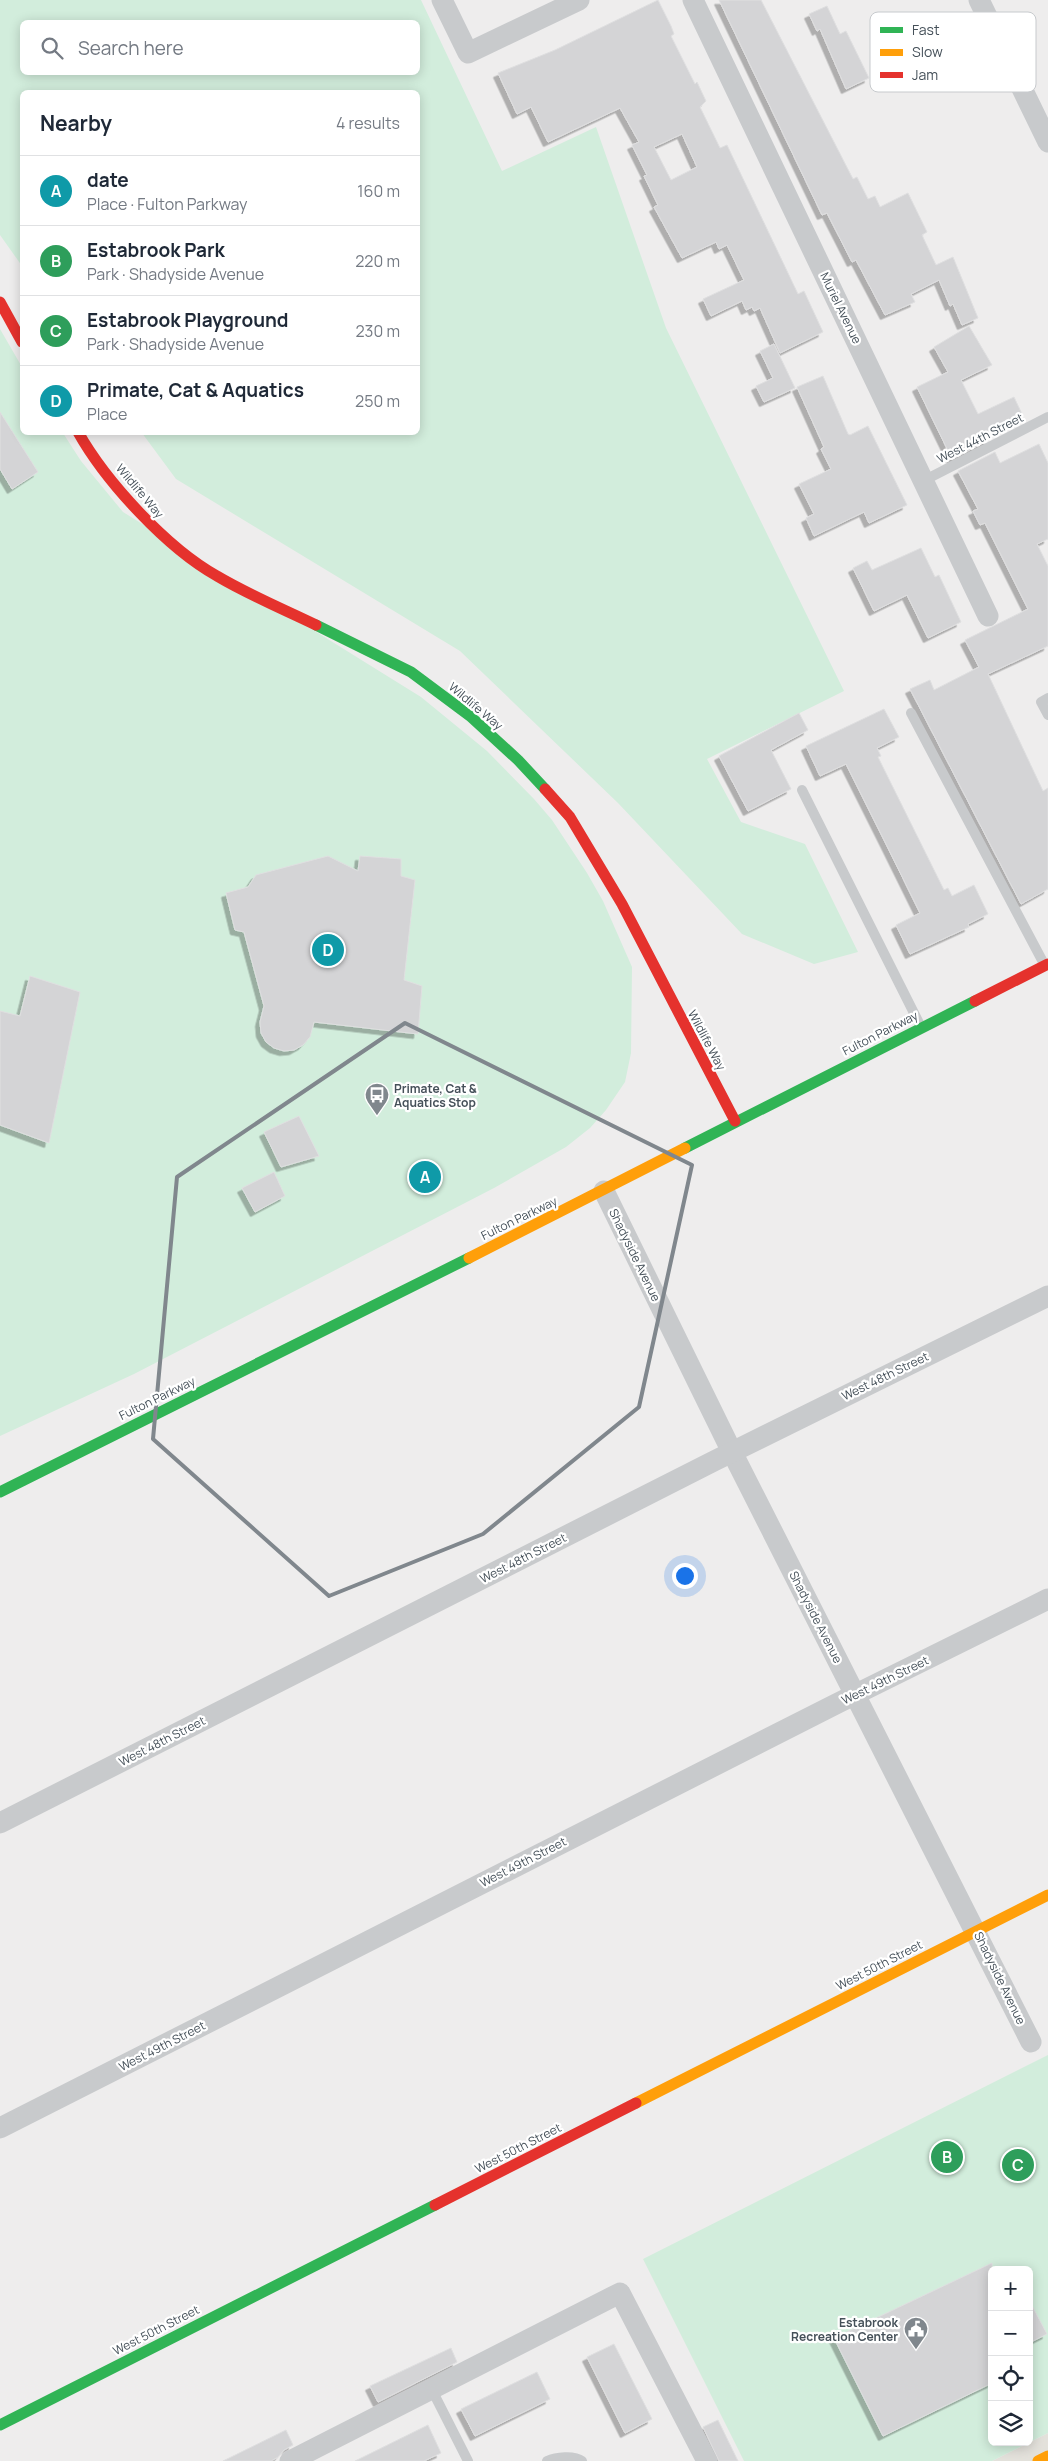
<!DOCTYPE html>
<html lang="en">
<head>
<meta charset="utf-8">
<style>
  body { margin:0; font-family:Manrope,sans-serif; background:#f2f2f3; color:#1f2937 }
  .controls { position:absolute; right:15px; bottom:15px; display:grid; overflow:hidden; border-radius:8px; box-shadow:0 2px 12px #0003 }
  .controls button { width:45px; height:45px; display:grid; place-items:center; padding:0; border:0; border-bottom:1px solid #e0e1e3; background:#fff; color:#1f2937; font:25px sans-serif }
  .you { position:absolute; left:684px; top:1575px; width:18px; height:18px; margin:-12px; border:4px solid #fff; border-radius:50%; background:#1a73e8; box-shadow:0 0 0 8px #1a73e833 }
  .badge { display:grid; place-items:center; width:32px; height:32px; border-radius:50%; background:#111827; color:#fff; font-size:16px; font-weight:700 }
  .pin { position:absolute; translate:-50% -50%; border:2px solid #fff; box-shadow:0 1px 5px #0006 }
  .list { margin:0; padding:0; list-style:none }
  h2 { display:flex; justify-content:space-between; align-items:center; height:65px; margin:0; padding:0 20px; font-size:21px }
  h2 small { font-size:16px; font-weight:400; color:#747a83 }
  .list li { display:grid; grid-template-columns:32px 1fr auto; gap:15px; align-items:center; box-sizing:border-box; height:70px; padding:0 20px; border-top:1px solid #e0e1e3 }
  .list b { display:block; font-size:19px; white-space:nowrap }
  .list p { margin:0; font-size:16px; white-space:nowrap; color:#747a83 }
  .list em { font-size:16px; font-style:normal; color:#747a83 }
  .icon { flex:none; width:28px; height:28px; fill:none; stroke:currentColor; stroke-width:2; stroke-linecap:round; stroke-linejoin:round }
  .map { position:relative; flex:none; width:1048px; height:2461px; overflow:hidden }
  .search { position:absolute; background:#fff; box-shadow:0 2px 12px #0003; left:20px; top:20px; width:400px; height:55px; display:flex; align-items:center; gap:12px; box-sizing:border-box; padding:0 18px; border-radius:8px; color:#747a83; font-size:19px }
  .panel { position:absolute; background:#fff; box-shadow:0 2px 12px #0003; left:20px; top:90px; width:400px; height:345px; border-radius:8px }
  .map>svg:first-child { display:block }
  .commercial { fill:#e3e1db }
  .green { fill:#d2eddc; fill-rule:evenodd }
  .building { fill:#d4d4d6; stroke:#dfdfe0; fill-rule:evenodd; filter:url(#shadow) }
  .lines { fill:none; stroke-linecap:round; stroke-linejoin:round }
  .lane { stroke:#c8cacc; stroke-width:10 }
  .street { stroke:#c8cacc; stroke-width:21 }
  .fast { stroke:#30b455; stroke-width:11 }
  .slow { stroke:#ff9f0a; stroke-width:11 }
  .jam { stroke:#e5322d; stroke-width:11 }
  .marked { fill:none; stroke:#80878d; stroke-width:4; stroke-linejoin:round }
  .labels { text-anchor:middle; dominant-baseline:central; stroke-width:4.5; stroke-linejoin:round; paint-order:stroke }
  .street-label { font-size:12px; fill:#455059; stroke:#fff }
  .poi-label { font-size:12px; font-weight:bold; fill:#455059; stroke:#fff; text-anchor:start }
  .key { fill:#fff; stroke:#c7cacd; stroke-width:1 }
  .key-label { font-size:14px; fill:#455059 }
</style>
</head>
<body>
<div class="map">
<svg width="1048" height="2461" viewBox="0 0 1048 2461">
  <defs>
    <filter id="shadow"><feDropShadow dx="-4.5" dy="4.5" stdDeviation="0" flood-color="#0004"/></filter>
  </defs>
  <rect width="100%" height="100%" fill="#eeeded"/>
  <path class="commercial" d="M1048,2433v28h-56z"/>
  <g class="green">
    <path d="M0,0h421l81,171 94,-44 70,201 178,363 -137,68 34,63 64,22 53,108 -44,12 -72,-30 -124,-131 -158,-152 -284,-172 -34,-46 276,-1v-340h-396v174l-22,-31zM22,22h396v50h-396z"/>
    <path d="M0,329l22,38v65l41,1 18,28 42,51 298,185 66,54 47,48 18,21 35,53 16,28 29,66 -1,86 -6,29 -19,28 -16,18 -24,19 -72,41 -360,186 -134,62z"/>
    <path d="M1048,2055v378l-56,28h-248l-101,-202zM992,2270h37v172h-37z"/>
  </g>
  <g class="building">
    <path d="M658,0l13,26 3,8 -3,2 24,48 2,-2 9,19 -6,6 20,41 7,-3 71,149 6,-3 19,41 -43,21 -20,-45 -6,3 -2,-4 -6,3 -4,-9 -31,15 -8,-17 41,-19 -17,-35 -8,4 -3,-7 -34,16 -28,-51 4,-2 -14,-29 3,-1 -15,-30 7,-3 -19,-34 -72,34 -17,-35 -14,7 -19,-41 57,-23zM682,134l15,33 -26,13 -17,-33z"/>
    <path d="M719,0h42l92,179 4,-2 11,22 7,-3 5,11 28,-14 19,39 -5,3 14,30 17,-8 25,61 -16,7 -9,-21 -3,2 -11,-26 -28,14 4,8 -30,13 -29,-55 -4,2 -25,-49 -5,2z"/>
    <path d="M827,6l13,28 6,-3 23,47 -23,11 -26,-60 -3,2 -8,-17z"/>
    <path d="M969,326l23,39 -31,15 17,34 36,-17 8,17 -37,18 4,8 -37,19 -35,-72 31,-15 -14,-25z"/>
    <path d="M774,344l21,44 -31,14 -8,-16 17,-8 -13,-27z"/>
    <path d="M823,376l25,58 2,1 18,-9 39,79 -38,18 -5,-11 -50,24 -8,-18 8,-4 -15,-30 32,-15 -10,-20 3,-2 -27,-60z"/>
    <path d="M0,412l38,60 -26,17 -12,-20z"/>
    <path d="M1039,444l9,19v76l-11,5 11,22v80l-60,28 55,117 5,-3v101l-27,15 -111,-215 20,-9 4,10 45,-23 -14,-27 63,-31 -43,-86 -5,2 -7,-14 5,-2 -20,-38 37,-19 5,11z"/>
    <path d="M921,548l14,29 4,-2 22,47 -33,16 -21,-43 -33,16 -21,-43 14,-7 5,9z"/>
    <path d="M884,709l15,28 -22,11 4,8 -3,1 66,133 4,-2 4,8 22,-11 14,29 -20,10 1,3 -59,27 -14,-29 24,-12 -35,-71 -39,-78 -26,12 -14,-30z"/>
    <path d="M799,713l9,17 -37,20 20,39 -43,22 -29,-55z"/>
    <path d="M328,856l30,15 2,-15 41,3v17l14,4 -11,100 18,6 -4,48 -104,-12 -4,15 -7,8 -9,5 -10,1 -10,-3 -8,-6 -5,-9 -1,-11 4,-16 -20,-74 -9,-2 -9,-37 22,-6 8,-12z"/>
    <path d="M30,976l50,16 -31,151 -49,-18v-114l20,5z"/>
    <path d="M299,1116l20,40 -38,11 -17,-35z"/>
    <path d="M274,1172l11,24 -30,16 -13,-24z"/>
    <path d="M992,2263v120l-109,53 -49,-98z"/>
    <path d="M1029,2300l18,34 -18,9z"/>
    <path d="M614,2344l38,75 -27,14 -38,-76z"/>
    <path d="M451,2348l6,14 -79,40 -8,-16z"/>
    <path d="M537,2372l13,27 -75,37 -14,-27z"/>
    <path d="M718,2420l20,41h-19l-16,-34z"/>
    <path d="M428,2425l13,28 -17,8h-69z"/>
    <path d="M286,2430l7,15 -9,5 -6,7 -7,4h-48z"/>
  </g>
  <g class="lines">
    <g class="lane">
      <path d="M923,481l125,-64"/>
      <path d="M1048,698l-7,4 7,13"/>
      <path d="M911,713l133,251"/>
      <path d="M802,790l119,237"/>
      <path d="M432,2390l36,71"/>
      <path d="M547,2461c9,-4 27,-6 35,0"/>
    </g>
    <g class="street">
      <path d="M442,0l26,53 111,-53"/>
      <path d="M693,0l295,616"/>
      <path d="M979,0l69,142"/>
      <path d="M604,1191l128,261 299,590"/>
      <path d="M0,1823l714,-362 334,-165"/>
      <path d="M0,2128l838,-425 210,-104"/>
      <path d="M290,2461l330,-168 87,168"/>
    </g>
    <g class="fast">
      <path d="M316,625l95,47 59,44 48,44 27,29"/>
      <path d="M685,1148l290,-147"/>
      <path d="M0,1492l469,-234"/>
      <path d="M0,2425l435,-220"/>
    </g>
    <g class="slow">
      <path d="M469,1258l216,-110"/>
      <path d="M636,2103l412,-208"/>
      <path d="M1038,2461l10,-5"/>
    </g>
    <g class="jam">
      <path d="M0,302l22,40"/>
      <path d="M78,432c28,50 89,116 139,144 32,19 66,33 99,49"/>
      <path d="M545,789l25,28 52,87 113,217"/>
      <path d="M975,1001l73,-37"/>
      <path d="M435,2205l201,-102"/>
    </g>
  </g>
  <path class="marked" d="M405,1023l287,142 -53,242 -156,127 -154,62 -176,-157 24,-262z"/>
  <defs>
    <symbol id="bus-pin" viewBox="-11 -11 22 30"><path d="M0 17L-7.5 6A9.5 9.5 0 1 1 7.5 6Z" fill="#80878d" stroke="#fff"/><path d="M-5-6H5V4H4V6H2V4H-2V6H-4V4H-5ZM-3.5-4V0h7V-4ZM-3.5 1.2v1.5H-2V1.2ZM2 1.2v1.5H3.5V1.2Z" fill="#fff"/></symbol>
    <symbol id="civic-pin" viewBox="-11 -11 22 30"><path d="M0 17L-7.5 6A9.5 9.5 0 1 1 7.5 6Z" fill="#80878d" stroke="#fff"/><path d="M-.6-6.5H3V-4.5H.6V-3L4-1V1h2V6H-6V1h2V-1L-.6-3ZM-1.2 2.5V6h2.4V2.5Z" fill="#fff"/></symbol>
  </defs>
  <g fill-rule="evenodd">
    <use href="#bus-pin" x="363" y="1081" width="28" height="38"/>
    <use href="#civic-pin" x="902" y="2315" width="28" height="38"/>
  </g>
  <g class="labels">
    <g class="street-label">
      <text transform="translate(841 308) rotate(64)">Muriel Avenue</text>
      <text transform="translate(980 438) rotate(-27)">West 44th Street</text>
      <text transform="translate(140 491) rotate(50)">Wildlife Way</text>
      <text transform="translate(476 706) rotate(40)">Wildlife Way</text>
      <text transform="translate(880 1033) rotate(-27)">Fulton Parkway</text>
      <text transform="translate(707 1040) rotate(62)">Wildlife Way</text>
      <text transform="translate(519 1218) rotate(-26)">Fulton Parkway</text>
      <text transform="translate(635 1255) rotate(64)">Shadyside Avenue</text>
      <text transform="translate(885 1376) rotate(-26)">West 48th Street</text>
      <text transform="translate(157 1398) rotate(-26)">Fulton Parkway</text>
      <text transform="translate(523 1558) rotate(-27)">West 48th Street</text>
      <text transform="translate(816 1617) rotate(63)">Shadyside Avenue</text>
      <text transform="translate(885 1680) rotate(-26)">West 49th Street</text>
      <text transform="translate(162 1741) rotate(-27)">West 48th Street</text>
      <text transform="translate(523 1862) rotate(-27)">West 49th Street</text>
      <text transform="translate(879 1965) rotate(-27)">West 50th Street</text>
      <text transform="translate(1000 1978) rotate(64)">Shadyside Avenue</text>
      <text transform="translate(162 2046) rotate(-27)">West 49th Street</text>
      <text transform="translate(518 2148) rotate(-27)">West 50th Street</text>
      <text transform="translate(156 2330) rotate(-27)">West 50th Street</text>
    </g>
    <g class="poi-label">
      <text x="394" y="1088">Primate, Cat &amp;<tspan x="394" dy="14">Aquatics Stop</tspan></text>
      <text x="898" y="2322" text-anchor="end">Estabrook<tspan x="898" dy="14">Recreation Center</tspan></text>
    </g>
  </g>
  <rect x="870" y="12" width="166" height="80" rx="8" class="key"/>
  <rect x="880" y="27" width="23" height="6" fill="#30b455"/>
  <rect x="880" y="49" width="23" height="7" fill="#ff9f0a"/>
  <rect x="880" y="72" width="23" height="6" fill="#e5322d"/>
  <g class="key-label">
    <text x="912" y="35">Fast</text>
    <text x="912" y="57">Slow</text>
    <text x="912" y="80">Jam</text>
  </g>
</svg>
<div class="controls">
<button>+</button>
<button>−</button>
<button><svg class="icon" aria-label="locate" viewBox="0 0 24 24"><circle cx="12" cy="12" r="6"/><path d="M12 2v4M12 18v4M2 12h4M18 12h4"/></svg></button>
<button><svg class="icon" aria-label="layers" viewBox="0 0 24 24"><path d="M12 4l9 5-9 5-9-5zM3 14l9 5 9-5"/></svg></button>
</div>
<div class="you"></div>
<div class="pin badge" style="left:425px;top:1177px;background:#0f9aa8">A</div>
<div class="pin badge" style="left:947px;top:2157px;background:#2e9e5b">B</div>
<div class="pin badge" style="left:1018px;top:2165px;background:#2e9e5b">C</div>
<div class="pin badge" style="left:328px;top:950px;background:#0f9aa8">D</div>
<div class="search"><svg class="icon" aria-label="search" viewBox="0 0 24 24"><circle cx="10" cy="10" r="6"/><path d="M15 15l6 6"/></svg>Search here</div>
<section class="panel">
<h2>Nearby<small>4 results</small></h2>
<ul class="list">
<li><span class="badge" style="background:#0f9aa8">A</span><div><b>date</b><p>Place · Fulton Parkway</p></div><em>160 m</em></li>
<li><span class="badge" style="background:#2e9e5b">B</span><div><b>Estabrook Park</b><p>Park · Shadyside Avenue</p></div><em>220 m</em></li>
<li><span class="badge" style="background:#2e9e5b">C</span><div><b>Estabrook Playground</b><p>Park · Shadyside Avenue</p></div><em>230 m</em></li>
<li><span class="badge" style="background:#0f9aa8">D</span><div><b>Primate, Cat &amp; Aquatics</b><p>Place</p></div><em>250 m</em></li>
</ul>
</section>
</div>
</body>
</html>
